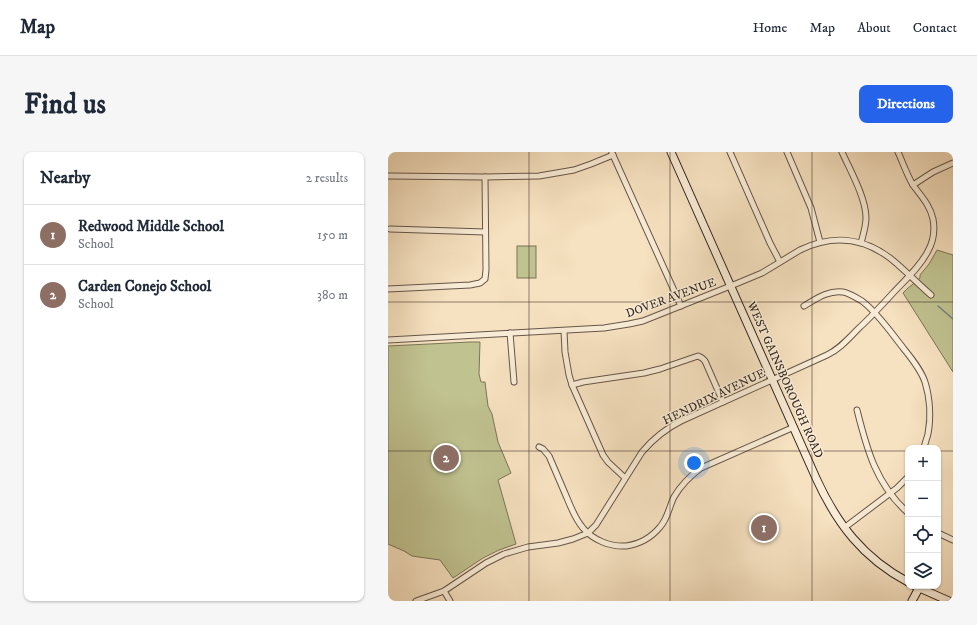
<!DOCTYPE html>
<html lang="en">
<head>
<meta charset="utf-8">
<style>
  body { margin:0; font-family:"IM FELL DW Pica",serif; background:#f6f6f7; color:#1f2937 }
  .controls { position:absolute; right:12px; bottom:12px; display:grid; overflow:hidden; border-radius:8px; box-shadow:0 1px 3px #0004 }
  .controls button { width:36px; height:36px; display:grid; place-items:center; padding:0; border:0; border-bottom:1px solid #e0e1e3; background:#fff; color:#1f2937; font:20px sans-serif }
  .you { position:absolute; left:306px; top:311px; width:14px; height:14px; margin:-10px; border:3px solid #fff; border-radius:50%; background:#1a73e8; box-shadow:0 0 0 6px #1a73e833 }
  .badge { display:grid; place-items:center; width:26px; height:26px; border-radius:50%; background:#2563eb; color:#fff; font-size:13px; font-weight:700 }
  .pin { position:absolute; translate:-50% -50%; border:2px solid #fff; box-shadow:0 1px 4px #0006 }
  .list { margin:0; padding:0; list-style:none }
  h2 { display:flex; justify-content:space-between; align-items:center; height:52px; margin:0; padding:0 16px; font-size:17px }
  h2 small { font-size:13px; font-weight:400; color:#747a83 }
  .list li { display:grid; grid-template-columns:26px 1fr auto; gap:12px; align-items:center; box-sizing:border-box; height:60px; padding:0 16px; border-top:1px solid #e0e1e3 }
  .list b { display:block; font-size:15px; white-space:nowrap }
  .list p { margin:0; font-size:13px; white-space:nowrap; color:#747a83 }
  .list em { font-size:13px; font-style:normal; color:#747a83 }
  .icon { flex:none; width:22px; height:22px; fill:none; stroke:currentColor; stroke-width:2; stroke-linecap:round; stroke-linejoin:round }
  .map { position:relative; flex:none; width:565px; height:449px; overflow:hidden; border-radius:8px }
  header { display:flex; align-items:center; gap:24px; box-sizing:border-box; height:56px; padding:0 20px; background:#fff; border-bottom:1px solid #e0e1e3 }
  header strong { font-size:19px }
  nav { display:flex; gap:22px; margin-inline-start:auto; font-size:14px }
  .intro { display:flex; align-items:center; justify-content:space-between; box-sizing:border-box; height:96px; padding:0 24px }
  h1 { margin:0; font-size:28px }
  .button { padding:10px 18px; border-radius:8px; background:#2563eb; color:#fff; font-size:14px; font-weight:700 }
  main { display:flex; gap:24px; padding:0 24px }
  aside { flex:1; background:#fff; border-radius:8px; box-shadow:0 1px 3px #0004 }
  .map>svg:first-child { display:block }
  .green { fill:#c0c290; stroke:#7b7558 }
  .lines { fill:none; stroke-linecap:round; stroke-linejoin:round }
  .stream { stroke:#748179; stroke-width:1.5 }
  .street-casing { stroke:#665649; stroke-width:7 }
  .secondary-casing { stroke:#362821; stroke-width:9 }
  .street { stroke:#f9ecd6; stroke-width:5 }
  .secondary { stroke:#f9ecd6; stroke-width:7 }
  .grid { fill:none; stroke:#362821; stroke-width:1; stroke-opacity:0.55 }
  .labels { text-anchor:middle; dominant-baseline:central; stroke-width:3; stroke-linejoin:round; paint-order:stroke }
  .street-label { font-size:12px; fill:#362821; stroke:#f9ecd6 }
</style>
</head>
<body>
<header>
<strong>Map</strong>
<nav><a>Home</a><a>Map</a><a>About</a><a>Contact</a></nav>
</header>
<div class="intro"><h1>Find us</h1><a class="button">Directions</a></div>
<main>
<aside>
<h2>Nearby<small>2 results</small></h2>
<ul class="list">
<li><span class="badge" style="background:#8d6e63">1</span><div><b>Redwood Middle School</b><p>School</p></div><em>150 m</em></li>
<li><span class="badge" style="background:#8d6e63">2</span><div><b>Carden Conejo School</b><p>School</p></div><em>380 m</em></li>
</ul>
</aside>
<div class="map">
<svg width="565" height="449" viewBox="0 0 565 449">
  <rect width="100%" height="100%" fill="#f6e1c0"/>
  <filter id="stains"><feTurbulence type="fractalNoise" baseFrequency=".005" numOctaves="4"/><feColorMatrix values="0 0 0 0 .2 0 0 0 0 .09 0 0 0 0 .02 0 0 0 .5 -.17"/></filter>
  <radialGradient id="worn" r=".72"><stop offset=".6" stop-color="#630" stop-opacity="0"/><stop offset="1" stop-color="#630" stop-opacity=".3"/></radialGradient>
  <g class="green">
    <rect x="129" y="94" width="19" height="32"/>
    <path d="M549,98l16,5v117l-50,-79c5,-6 11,-9 17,-15v-3l9,-11z"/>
    <path d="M82,190h10l-1,32 2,8h4l3,24 4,8 6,28 13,31 -13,7 18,64 -17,6 -16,8 -30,20 -13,-18 -28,-4 -8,-5 -16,-7v-198z"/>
  </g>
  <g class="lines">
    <path class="stream" d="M550,154l15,13"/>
    <defs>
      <g id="street">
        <path d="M342,0l40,91 10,19"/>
        <path d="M399,0l24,56 9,34"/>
        <path d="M454,0c8,18 24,46 24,66 0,8 -3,17 -5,25"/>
        <path d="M224,1l69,153"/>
        <path d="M0,24l97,1 54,-1 35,-6 17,-6 22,-9"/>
        <path d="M525,33l20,-13 20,-9"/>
        <path d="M2,77l95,3"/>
        <path d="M0,137l82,-4 10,-2 5,-4 1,-9 -1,-93"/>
        <path d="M416,154c12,-7 24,-16 39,-14 6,1 14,6 19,9 16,12 30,33 42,48 8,10 17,21 21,33 5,16 6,36 3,52 -1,4 -3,9 -4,14"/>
        <path d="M176,179l1,21 4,23 3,10 31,70 5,7 17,16"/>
        <path d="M122,181l4,49"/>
        <path d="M0,188l216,-12 25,-4 14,-3 95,-38 24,-10 38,-23c31,-15 62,-13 90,8 14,11 27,25 41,37"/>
        <path d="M184,233l11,-3 61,-9 16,-4 38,-13 4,2 3,3 18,41"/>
        <path d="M469,258c10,40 19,74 51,103"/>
        <path d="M151,295l4,2 6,7c6,14 12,28 18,42 4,10 9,22 16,30 10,12 27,19 43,18 14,-2 25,-8 34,-19 8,-9 9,-20 14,-30 7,-12 16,-21 27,-29l93,-41"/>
        <path d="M456,376l53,-40 11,-11"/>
        <path d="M550,381l15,7"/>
        <path d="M56,439l6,10"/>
        <path d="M28,449l28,-10 42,-28 18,-9 24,-7 30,-4 15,-4 15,-6 8,-8 46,-73c11,-13 23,-23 39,-31l146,-66c13,-6 22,-17 32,-27 12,-11 23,-23 34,-35 12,-13 27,-26 35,-42 5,-9 7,-21 5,-32 -3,-14 -12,-23 -20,-34 -6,-10 -10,-22 -15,-33"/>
      </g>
      <g id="secondary">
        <path d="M283,0l145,326c21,46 47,80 92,104"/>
        <path d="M527,434l34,15"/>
        <path d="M524,449l7,-13"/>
      </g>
    </defs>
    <use href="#street" class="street-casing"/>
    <use href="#secondary" class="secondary-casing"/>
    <use href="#street" class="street"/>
    <use href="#secondary" class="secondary"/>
  </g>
  <path class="grid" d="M141,0v449M282,0v449M424,0v449M0,150h565M0,299h520M550,299h15"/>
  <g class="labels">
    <g class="street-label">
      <text transform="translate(283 146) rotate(-20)">DOVER AVENUE</text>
      <text transform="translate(397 228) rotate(66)">WEST GAINSBOROUGH ROAD</text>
      <text transform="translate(326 245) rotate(-26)">HENDRIX AVENUE</text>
    </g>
  </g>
  <rect width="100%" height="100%" filter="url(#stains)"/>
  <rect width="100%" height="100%" fill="url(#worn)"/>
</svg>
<div class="controls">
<button>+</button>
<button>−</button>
<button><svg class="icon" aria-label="locate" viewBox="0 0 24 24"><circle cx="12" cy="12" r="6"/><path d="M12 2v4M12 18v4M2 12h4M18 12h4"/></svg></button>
<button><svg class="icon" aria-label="layers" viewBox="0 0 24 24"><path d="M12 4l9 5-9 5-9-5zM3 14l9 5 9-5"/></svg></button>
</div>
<div class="you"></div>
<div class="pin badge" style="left:376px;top:376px;background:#8d6e63">1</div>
<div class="pin badge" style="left:58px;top:306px;background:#8d6e63">2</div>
</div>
</main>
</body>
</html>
